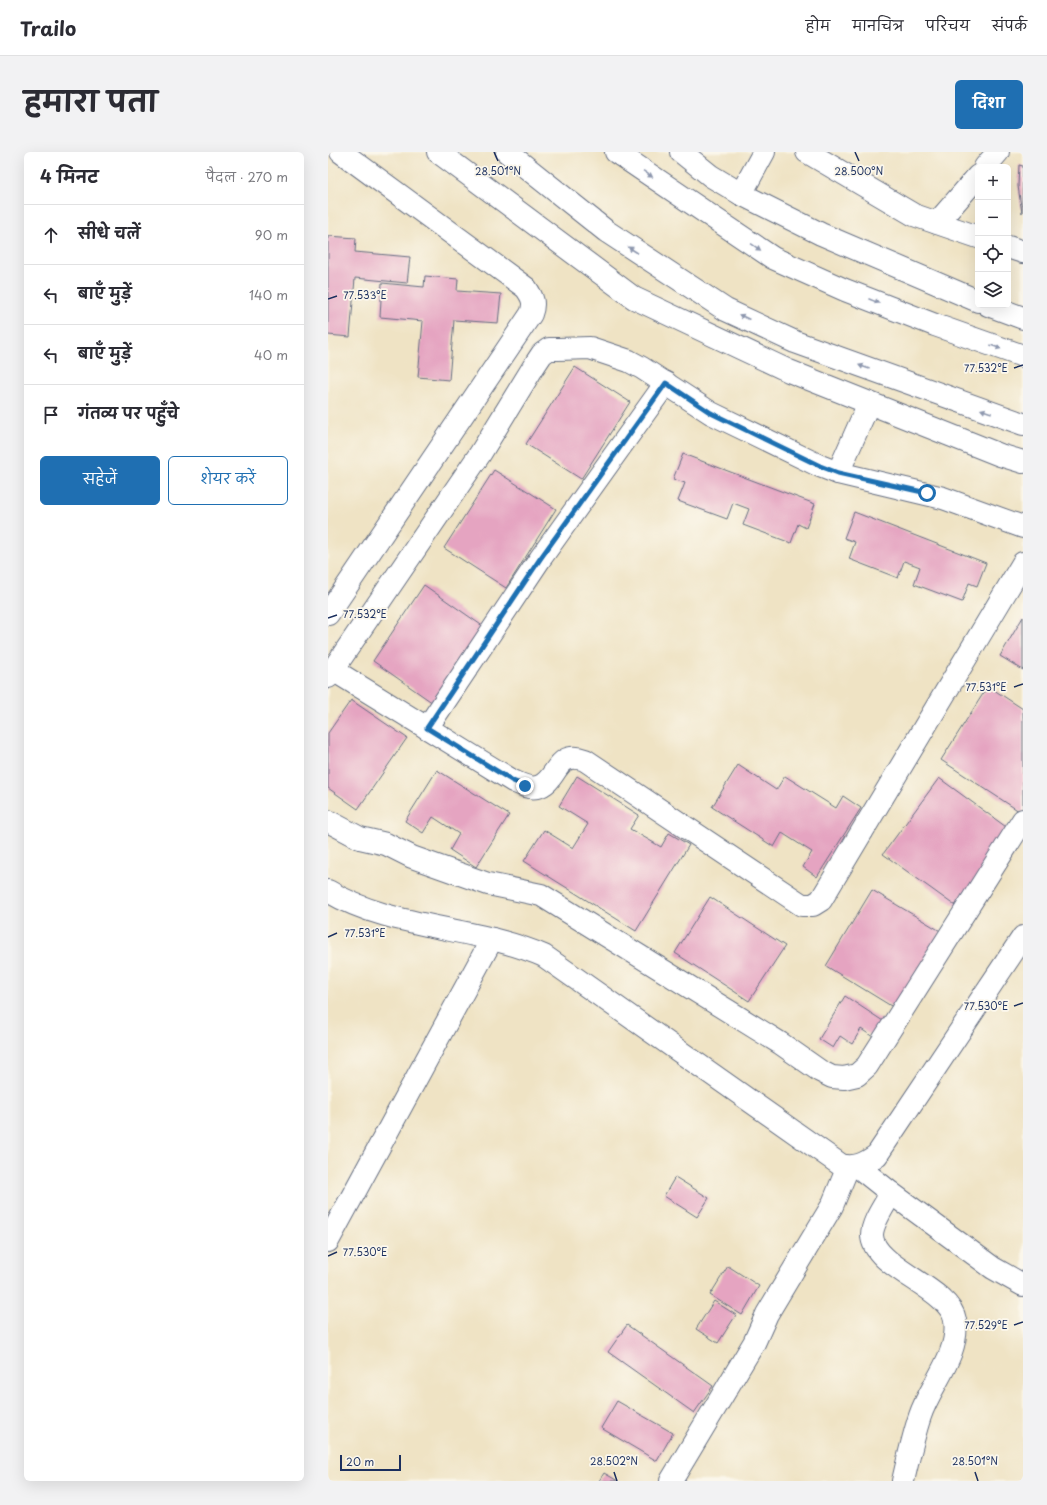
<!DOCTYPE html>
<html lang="hi">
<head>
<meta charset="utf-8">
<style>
  body { margin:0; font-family:"Playpen Sans","Playpen Sans Deva",sans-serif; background:#f2f2f3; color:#2b2b33 }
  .controls { position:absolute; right:12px; top:12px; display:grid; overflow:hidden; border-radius:6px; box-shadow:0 4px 16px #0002 }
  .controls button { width:36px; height:36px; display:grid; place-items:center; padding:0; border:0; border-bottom:1px solid #e1e1e2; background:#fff; color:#2b2b33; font:20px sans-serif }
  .scale { position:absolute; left:12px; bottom:10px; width:61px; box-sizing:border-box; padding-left:4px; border:2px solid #1b2f5e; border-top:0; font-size:11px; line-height:14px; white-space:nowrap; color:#1b2f5e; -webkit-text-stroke:3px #fbf7ec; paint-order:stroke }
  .stop { position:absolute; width:12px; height:12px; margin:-9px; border:3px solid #1f6fb2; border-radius:50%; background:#fff }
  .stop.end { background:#1f6fb2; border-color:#fff; box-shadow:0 1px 4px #0008 }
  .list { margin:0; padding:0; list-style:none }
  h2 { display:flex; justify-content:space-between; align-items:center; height:52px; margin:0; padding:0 16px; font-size:17px }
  h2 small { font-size:13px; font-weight:400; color:#7c7c81 }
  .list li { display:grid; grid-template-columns:26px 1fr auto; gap:12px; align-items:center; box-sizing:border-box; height:60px; padding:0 16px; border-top:1px solid #e1e1e2 }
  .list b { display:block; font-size:15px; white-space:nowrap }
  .list em { font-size:13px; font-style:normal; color:#7c7c81 }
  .actions { display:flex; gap:8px; padding:12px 16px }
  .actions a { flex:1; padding:9px 0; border:1px solid #1f6fb2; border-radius:6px; text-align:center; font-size:14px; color:#1f6fb2 }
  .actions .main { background:#1f6fb2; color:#fff }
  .icon { flex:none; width:22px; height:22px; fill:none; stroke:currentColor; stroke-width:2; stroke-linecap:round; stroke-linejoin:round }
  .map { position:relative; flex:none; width:695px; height:1329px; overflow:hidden; border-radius:6px }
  header { display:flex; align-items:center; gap:24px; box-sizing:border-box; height:56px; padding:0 20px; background:#fff; border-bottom:1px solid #e1e1e2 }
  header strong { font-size:19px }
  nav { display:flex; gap:22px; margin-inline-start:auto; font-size:14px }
  .intro { display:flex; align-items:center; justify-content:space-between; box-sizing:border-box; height:96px; padding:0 24px }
  h1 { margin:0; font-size:28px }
  .button { padding:10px 18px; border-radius:6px; background:#1f6fb2; color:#fff; font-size:14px; font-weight:700 }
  main { display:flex; gap:24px; padding:0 24px }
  aside { flex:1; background:#fff; border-radius:6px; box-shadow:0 4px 16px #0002 }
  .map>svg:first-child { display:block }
  .building { fill:#e5a4c1 }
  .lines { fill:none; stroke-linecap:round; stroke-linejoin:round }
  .minor-casing { stroke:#656e82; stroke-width:24 }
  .tertiary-casing { stroke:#656e82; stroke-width:24 }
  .minor { stroke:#fff; stroke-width:22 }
  .tertiary { stroke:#fff; stroke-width:22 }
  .oneway { fill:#8d97ae }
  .route { stroke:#1f6fb2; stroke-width:5 }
  .ticks { fill:none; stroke:#1b2f5e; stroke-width:1.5 }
  .ticks-label { font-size:10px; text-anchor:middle; fill:#1b2f5e; stroke:#fbf7ec; stroke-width:3.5; stroke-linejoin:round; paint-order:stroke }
</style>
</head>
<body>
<header>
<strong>Trailo</strong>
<nav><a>होम</a><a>मानचित्र</a><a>परिचय</a><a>संपर्क</a></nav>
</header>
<div class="intro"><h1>हमारा पता</h1><a class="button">दिशा</a></div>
<main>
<aside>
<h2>4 मिनट<small>पैदल · 270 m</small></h2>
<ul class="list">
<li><svg class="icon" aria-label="ahead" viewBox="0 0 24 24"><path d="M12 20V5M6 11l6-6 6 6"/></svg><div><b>सीधे चलें</b></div><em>90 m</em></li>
<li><svg class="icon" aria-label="left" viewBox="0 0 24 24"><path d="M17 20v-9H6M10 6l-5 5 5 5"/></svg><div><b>बाएँ मुड़ें</b></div><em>140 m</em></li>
<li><svg class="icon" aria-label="left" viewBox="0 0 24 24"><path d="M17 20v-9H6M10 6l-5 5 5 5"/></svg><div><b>बाएँ मुड़ें</b></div><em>40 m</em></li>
<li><svg class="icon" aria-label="arrive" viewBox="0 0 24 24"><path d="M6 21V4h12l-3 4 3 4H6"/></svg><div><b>गंतव्य पर पहुँचे</b></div></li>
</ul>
<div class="actions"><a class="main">सहेजें</a><a>शेयर करें</a></div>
</aside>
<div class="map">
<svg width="695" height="1329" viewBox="0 0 695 1329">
  <rect width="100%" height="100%" fill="#fbf7ec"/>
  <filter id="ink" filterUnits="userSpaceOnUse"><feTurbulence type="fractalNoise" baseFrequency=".025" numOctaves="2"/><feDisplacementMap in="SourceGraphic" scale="8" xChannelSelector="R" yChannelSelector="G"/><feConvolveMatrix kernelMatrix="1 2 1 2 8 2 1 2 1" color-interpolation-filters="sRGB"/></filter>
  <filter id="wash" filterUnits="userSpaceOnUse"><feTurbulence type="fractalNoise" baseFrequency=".012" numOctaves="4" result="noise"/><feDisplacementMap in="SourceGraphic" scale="16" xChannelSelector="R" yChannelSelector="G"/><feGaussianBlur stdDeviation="0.9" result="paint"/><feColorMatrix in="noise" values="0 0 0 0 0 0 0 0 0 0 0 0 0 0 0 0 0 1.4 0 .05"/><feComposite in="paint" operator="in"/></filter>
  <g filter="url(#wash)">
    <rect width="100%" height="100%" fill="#efe3c4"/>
    <g id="blocks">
      <g class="building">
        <path d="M691,13l4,1 -1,47 -4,-27z"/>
        <path d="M0,84l28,2 -1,14 55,5 -3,26 -52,-5 -5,59 -22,-2z"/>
        <path d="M97,124l33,3 -1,12 44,3 -3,29 -44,-3 -5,60 -31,-3 5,-56 -43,-4 2,-34 42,4z"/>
        <path d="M247,215l55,35 -49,77 -55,-35z"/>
        <path d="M355,302l132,50 -9,24 -8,-4 -7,19 -48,-18 6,-16 -16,-6 -6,16 -49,-18 7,-18 -12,-4z"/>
        <path d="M166,318l62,39 -50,79 -62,-40z"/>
        <path d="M526,360l132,51 -9,23 -8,-3 -7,19 -48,-18 6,-17 -16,-6 -6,17 -49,-19 6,-17 -11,-4z"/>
        <path d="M96,433l60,42 -51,76 -60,-42z"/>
        <path d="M695,465v53l-23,-14z"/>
        <path d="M660,534l35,23v102l-1,2 -81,-53z"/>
        <path d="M23,548l56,38 -49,71 -30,-21v-55z"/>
        <path d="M410,613l38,25 9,-14 51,32 7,-12 18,12 -44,69 -14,-10 9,-15 -30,-19 -8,14 -62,-40z"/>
        <path d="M109,618l72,45 -33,52 -26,-17 9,-16 -26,-17 -10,16 -18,-12z"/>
        <path d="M249,624l62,39 -9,14 31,18 8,-14 20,12 -53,86 -112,-70 20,-31 29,18 15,-24 -29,-18z"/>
        <path d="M611,626l74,54 -55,76 -75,-54z"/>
        <path d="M544,738l70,42 -46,77 -70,-43z"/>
        <path d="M382,745l75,49 -36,55 -74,-48z"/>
        <path d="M517,844l38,25 -10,16 -12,-8 -9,15 -12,-8 -7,12 -14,-9z"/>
        <path d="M347,1025l34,21 -12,19 -33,-21z"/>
        <path d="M400,1114l31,20 -17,29 -32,-20z"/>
        <path d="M386,1149l22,14 -18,28 -22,-14z"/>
        <path d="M299,1173l86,61 -19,27 -86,-61z"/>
        <path d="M289,1249l56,32 -16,28 -56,-33z"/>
        <path d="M276,1321l14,8h-19z"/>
      </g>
    </g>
  </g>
  <g filter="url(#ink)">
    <use href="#blocks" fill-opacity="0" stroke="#656e82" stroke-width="1"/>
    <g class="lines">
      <defs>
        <g id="minor">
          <path d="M110,0l196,146 155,73 211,84 23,7"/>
          <path d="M353,0l30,24 30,18 80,40 157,67"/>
          <path d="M479,0l107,63 64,22"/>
          <path d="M657,15l13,-15"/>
          <path d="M413,42l23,-42"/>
          <path d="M609,71l41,-47"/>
          <path d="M680,95l15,5"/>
          <path d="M660,153l35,13"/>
          <path d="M510,321l31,-70"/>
          <path d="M0,462l203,-300c4,-11 2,-16 -5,-26l-185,-136"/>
          <path d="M5,518l180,111c7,3 16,8 24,6 21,-4 17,-38 48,-27l217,145h11l8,-5 202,-337"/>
          <path d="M0,525l152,-223 54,-88 8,-12 7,-5h9l32,-1 39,13 13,7 69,45 109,53 18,7 105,25 80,29"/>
          <path d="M99,576l113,-169 126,-176"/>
          <path d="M0,669l32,17 26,6 26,13 76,27 53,11 239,148 40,28 12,6 12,1 13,-3 10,-9 156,-246"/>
          <path d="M0,739c63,38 147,35 216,65l297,209c14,4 25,-2 36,-10l146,-218"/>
          <path d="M529,1014l34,27 102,75 30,17"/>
          <path d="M563,1041c-6,12 -19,29 -19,42 0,32 78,53 83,85 5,35 -25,65 -35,96 -7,21 -12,44 -17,65"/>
          <path d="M0,1089l164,-302"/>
          <path d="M343,1329l83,-138 13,-29 65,-108 16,-39"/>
        </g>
        <g id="tertiary">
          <path d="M179,0l99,79 120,79 69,32 228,82"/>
          <path d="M288,0l157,106 72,32 90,35 88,31"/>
        </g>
      </defs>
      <use href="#minor" class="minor-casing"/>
      <use href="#tertiary" class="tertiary-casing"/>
      <use href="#minor" class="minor"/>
      <use href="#tertiary" class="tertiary"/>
    </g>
    <defs><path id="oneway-solid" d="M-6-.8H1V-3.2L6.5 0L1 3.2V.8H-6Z"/></defs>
    <g class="oneway">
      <use href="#oneway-solid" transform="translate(320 22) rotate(34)"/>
      <use href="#oneway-solid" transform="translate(428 95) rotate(34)"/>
      <use href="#oneway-solid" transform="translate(305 98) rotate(-147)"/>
      <use href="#oneway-solid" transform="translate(546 149) rotate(22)"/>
      <use href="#oneway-solid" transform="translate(416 165) rotate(-155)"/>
      <use href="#oneway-solid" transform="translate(668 195) rotate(19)"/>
      <use href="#oneway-solid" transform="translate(536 215) rotate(-160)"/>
      <use href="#oneway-solid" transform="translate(658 259) rotate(-161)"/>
    </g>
  </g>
  <g class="lines" filter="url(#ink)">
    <path class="route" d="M197,634l-12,-5 -86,-53 113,-169 126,-176 45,30 109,53 18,7 89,20"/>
  </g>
  <path class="ticks" d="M166,0l4,9M527,0l4,9M0,147l9,-3M686,216l9,-3M0,466l9,-3M686,535l9,-3M0,785l9,-4M686,854l9,-3M0,1104l9,-4M686,1173l9,-3M286,1320l3,9M647,1320l3,9"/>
  <g class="ticks-label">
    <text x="170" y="23">28.501°N</text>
    <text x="531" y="23">28.500°N</text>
    <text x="37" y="147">77.533°E</text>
    <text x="658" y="220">77.532°E</text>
    <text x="37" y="466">77.532°E</text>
    <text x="658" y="539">77.531°E</text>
    <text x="37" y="785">77.531°E</text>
    <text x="658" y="858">77.530°E</text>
    <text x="37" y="1104">77.530°E</text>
    <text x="658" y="1177">77.529°E</text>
    <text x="286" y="1313">28.502°N</text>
    <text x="647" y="1313">28.501°N</text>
  </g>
</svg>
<div class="controls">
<button>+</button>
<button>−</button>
<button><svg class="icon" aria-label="locate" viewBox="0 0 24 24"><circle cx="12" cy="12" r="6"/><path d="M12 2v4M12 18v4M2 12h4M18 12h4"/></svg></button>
<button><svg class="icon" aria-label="layers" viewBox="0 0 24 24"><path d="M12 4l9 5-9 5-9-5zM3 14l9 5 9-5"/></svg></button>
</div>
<div class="scale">20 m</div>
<div class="stop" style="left:599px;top:341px"></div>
<div class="stop end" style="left:197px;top:634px"></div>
</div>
</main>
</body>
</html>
